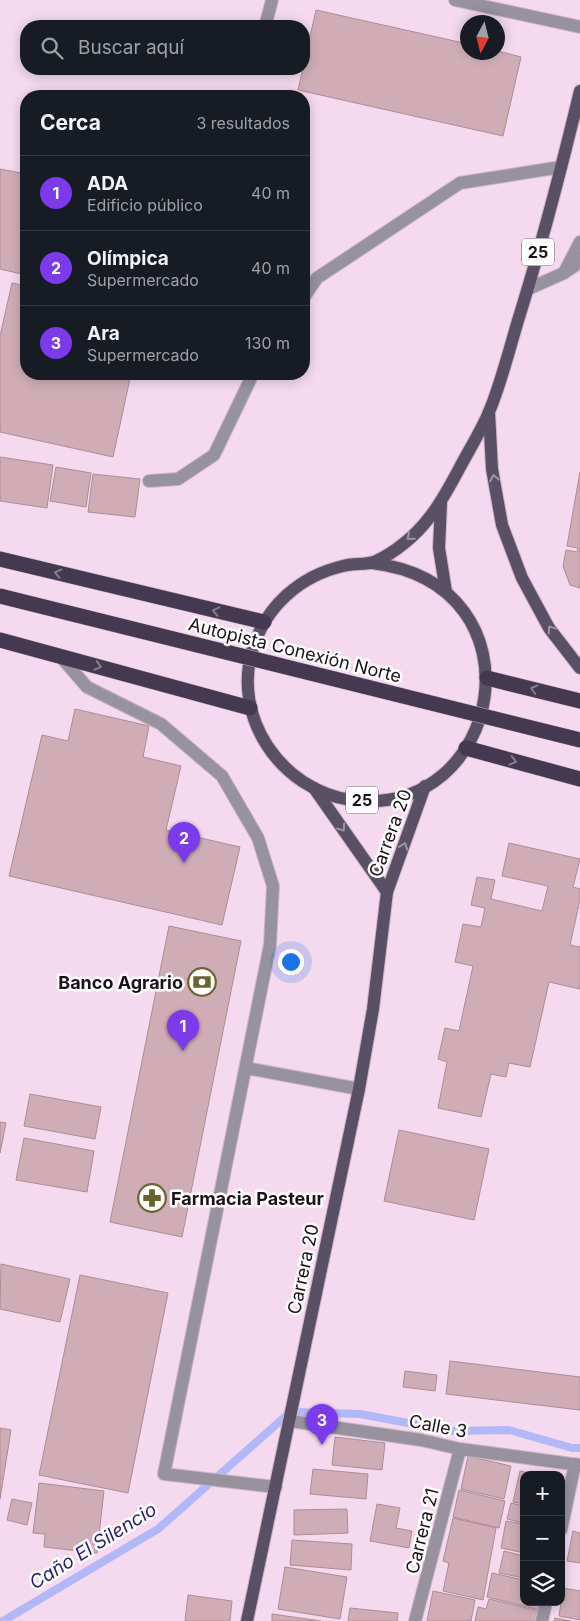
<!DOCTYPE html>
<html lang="es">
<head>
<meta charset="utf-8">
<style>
  body { margin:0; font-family:Inter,sans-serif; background:#242831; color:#f1f3f6 }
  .controls { position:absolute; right:15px; bottom:15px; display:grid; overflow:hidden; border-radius:10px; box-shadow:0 2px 12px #0003 }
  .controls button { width:45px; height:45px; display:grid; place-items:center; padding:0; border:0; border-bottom:1px solid #363941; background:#171b24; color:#f1f3f6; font:25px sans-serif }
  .compass { position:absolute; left:460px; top:15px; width:45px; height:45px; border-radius:50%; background:#171b24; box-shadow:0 2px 12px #0003; rotate:187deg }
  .you { position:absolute; left:290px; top:961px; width:18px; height:18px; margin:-12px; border:4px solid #fff; border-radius:50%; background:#1a73e8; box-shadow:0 0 0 8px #1a73e833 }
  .badge { display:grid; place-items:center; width:32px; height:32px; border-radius:50%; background:#7c3aed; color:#fff; font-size:16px; font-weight:700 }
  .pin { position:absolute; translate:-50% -41px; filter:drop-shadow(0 1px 2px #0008) }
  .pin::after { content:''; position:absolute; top:26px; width:18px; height:15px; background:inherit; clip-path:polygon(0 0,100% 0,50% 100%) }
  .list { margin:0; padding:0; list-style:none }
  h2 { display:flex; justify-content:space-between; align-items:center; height:65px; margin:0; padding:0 20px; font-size:21px }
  h2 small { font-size:16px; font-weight:400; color:#9ea1a6 }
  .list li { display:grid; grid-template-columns:32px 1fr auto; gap:15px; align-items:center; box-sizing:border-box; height:75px; padding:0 20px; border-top:1px solid #363941 }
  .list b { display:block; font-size:19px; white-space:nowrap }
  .list p { margin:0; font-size:16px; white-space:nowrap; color:#9ea1a6 }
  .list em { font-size:16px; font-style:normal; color:#9ea1a6 }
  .icon { flex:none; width:28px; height:28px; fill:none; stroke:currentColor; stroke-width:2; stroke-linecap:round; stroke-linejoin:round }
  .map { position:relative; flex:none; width:580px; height:1621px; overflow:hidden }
  .search { position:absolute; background:#171b24; box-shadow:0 2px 12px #0003; left:20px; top:20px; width:290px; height:55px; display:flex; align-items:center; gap:12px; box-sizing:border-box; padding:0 18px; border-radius:20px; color:#9ea1a6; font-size:19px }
  .panel { position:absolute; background:#171b24; box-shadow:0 2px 12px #0003; left:20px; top:90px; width:290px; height:290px; border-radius:20px }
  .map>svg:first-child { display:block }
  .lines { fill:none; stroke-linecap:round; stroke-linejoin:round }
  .stream { stroke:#b2b7f7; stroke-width:8 }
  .building { fill:#cfadb7; stroke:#ac8c95 }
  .minor-casing { stroke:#cdb5c8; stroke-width:14 }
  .major-casing { stroke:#cdb5c8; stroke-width:14 }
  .highway-casing { stroke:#cdb5c8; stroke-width:16 }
  .minor { stroke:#97929e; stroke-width:12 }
  .major { stroke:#5a5065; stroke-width:12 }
  .highway { stroke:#443950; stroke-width:15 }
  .highway-bridge-casing { stroke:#cdb5c8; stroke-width:16; stroke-linecap:butt }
  .highway-bridge { stroke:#443950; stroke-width:15 }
  .oneway { stroke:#9c96a3 }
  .oneway2 { stroke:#857e8d }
  .labels { text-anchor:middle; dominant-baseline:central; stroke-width:5; stroke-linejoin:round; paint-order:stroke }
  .shield { fill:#fff; stroke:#5f585e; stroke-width:1 }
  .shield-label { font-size:16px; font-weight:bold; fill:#1b1119 }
  .street-label { font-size:18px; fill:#1b1119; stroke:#fff }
  .poi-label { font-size:18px; font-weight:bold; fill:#1b1119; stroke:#fff; text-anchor:end }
  .water-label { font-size:19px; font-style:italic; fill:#2a1e77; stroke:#fff }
</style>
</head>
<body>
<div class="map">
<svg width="580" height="1621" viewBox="0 0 580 1621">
  <rect width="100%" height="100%" fill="#f4d9ef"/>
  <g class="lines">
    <g class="stream">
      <path d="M295,1412l65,2 91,17 58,-1 63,18h8"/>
      <path d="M3,1621l155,-92 129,-114"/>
    </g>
  </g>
  <g class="building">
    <path d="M316,10l152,34v8l30,-1 23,6 -18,79 -205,-46z"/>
    <path d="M0,169l26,5v101l-26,-6z"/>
    <path d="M12,283l14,3v88h105l-18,83 -113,-25v-96z"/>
    <path d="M0,457l53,8 -6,43 -47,-7z"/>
    <path d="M56,467l35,6 -5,34 -36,-6z"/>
    <path d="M580,472v116l-10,-3 -7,-19 3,-16 11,2 1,-4 -11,-2z"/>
    <path d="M93,474l47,5 -5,38 -47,-5z"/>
    <path d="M75,709l74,17 -6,31 38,9 -15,64 74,17 -18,78 -213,-49 33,-141 26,6z"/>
    <path d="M509,843l71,16 -7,28 7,2v11l-10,45 10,2v42l-31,-7 -19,85 -21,-4 -3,14 -15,-3 -10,43 -43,-9 9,-46 -9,-3 7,-31 14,3 14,-65 -18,-4 8,-38 18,3 4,-19 -14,-3 6,-28 18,3 -4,19 51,12 6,-25 -46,-10z"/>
    <path d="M169,926l72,15 -59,296 -72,-15z"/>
    <path d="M30,1094l71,13 -6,32 -71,-13z"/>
    <path d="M0,1122l6,1 -6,30z"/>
    <path d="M399,1130l90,19 -15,71 -90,-19z"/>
    <path d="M24,1138l70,13 -7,41 -71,-12z"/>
    <path d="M1,1264l69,15 -10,43 -60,-13z"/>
    <path d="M80,1275l88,18 -40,200 -89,-18z"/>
    <path d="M450,1361l130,16v33l-134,-16z"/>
    <path d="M405,1371l32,4 -2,16 -32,-4z"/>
    <path d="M0,1428l11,2 -11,69z"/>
    <path d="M335,1437l50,6 -3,27 -50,-5z"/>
    <path d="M468,1456l43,10 -7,33 -43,-10z"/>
    <path d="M313,1469l55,5 -2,25 -56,-5z"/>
    <path d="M520,1471l17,4h-13v29l-11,-2z"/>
    <path d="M561,1480l6,2 -6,25z"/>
    <path d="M39,1483l65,8 -7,62 -53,-6 1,-13 -12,-1z"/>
    <path d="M459,1490l46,11 -6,27 -46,-11z"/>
    <path d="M12,1499l20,4 -5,22 -20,-5z"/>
    <path d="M511,1503l13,3v17l-17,-4z"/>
    <path d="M377,1504l23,4 -4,20 16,3 -3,17 -39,-7z"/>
    <path d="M347,1509l1,24 -54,2v-25z"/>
    <path d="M453,1518l43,10 -13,72 -40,-9 6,-28 -6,-2z"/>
    <path d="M506,1521l18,3v29l-23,-5z"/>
    <path d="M573,1531l7,2v30l-13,-2z"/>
    <path d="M292,1540l60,4 -1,26 -61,-5z"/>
    <path d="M504,1551l20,5v22l-25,-5z"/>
    <path d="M285,1567l62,10 -7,42 -62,-10z"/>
    <path d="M492,1573l32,7v22h18l-2,8 -53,-13z"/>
    <path d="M563,1588l17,3v29l-21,-4z"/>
    <path d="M433,1591l42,9 -4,21h-44z"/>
    <path d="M188,1595l44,6 -2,20h-45z"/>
    <path d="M489,1599l50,12 -2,10h-62l3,-14 8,2z"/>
    <path d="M350,1608l48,5 -1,8h-49z"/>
    <path d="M272,1614l49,7h-49z"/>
    <path d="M555,1618l16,3h-17z"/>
  </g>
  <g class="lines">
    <defs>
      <g id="minor">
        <path d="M455,0l125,27"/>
        <path d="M266,23l6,-23"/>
        <path d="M565,271l15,-29"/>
        <path d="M528,289l36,-16 16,-11"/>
        <path d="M304,297l13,-19 143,-95 101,-16"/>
        <path d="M149,481l29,-2 36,-24 39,-81"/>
        <path d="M60,656l27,31 74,37 61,52 36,62 15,48 -3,59 -106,529 112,13"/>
        <path d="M246,1068l113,21"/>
        <path d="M290,1421l131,19 39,9 120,16"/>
        <path d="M561,1530l14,-66"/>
        <path d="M415,1621l45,-172"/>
        <path d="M542,1621l4,-19"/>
      </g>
      <g id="major">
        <path d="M489,412l3,57 10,56 20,53 27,50 31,40"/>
        <path d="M441,503l-2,45 7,44"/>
        <path d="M372,563c175,21 132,257 -21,237 -70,-10 -120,-83 -98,-152 13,-42 47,-72 90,-82 10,-3 22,-1 31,-4 21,-9 42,-27 55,-44 12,-15 21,-32 30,-49 10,-19 22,-38 30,-57 13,-31 21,-66 31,-98 23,-74 42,-148 60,-223"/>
        <path d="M314,788l73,104"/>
        <path d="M247,1621l112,-532 14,-80 14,-117 38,-106"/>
      </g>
      <g id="highway">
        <path d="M0,559l264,63"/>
        <path d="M0,640l250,68"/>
        <path d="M487,678l93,23"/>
        <path d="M466,748l114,31"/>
      </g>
    </defs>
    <use href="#minor" class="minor-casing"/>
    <use href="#major" class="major-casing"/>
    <use href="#highway" class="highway-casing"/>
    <use href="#minor" class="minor"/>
    <use href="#major" class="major"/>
    <use href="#highway" class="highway"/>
    <defs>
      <path id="highway-bridge" d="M0,596l580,144"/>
    </defs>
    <use href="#highway-bridge" class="highway-bridge-casing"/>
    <use href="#highway-bridge" class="highway-bridge"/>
  </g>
  <defs><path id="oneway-chevron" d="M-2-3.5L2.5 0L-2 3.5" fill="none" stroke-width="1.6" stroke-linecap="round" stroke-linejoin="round" transform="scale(1.25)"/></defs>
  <g class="oneway">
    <use href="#oneway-chevron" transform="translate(494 478) rotate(-101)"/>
    <use href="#oneway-chevron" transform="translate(410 537) rotate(139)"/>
    <use href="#oneway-chevron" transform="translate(551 629) rotate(-124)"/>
    <use href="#oneway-chevron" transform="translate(342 828) rotate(55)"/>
    <use href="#oneway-chevron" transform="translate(404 846) rotate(-70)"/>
  </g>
  <g class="oneway2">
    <use href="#oneway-chevron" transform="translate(58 573) rotate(-167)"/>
    <use href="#oneway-chevron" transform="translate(216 611) rotate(-167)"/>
    <use href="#oneway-chevron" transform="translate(98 666) rotate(15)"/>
    <use href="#oneway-chevron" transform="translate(534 689) rotate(-166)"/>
    <use href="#oneway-chevron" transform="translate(513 761) rotate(15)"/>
  </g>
  <defs>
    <symbol id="bank-ring" viewBox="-11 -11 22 22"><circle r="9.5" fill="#fff" stroke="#6a6430" stroke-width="1.5"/><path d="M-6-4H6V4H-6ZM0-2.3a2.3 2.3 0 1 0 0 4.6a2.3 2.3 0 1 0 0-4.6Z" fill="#6a6430"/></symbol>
    <symbol id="pharmacy-ring" viewBox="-11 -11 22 22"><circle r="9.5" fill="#fff" stroke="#6a6430" stroke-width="1.5"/><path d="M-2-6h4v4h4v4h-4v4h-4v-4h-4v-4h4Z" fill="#6a6430"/></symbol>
  </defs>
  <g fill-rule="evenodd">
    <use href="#bank-ring" x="186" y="966" width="32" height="32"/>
    <use href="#pharmacy-ring" x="136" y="1182" width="32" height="32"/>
  </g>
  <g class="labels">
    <g class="shield">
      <rect x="522" y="238.5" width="32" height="27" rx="4"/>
      <rect x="346" y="786.5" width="32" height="27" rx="4"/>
    </g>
    <g class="shield-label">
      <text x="538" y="252">25</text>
      <text x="362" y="800">25</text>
    </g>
    <g class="street-label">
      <text transform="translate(295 650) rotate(14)">Autopista Conexión Norte</text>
      <text transform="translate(390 833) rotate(-70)">Carrera 20</text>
      <text transform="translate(303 1269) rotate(-78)">Carrera 20</text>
      <text transform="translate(438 1426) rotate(11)">Calle 3</text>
      <text transform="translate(422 1531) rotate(-76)">Carrera 21</text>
    </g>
    <g class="poi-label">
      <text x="183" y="982">Banco Agrario</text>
      <text x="171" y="1198" text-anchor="start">Farmacia Pasteur</text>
    </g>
    <g class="water-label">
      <text transform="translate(93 1546) rotate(-32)">Caño El Silencio</text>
    </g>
  </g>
</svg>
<div class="controls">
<button>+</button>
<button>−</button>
<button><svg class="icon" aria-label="layers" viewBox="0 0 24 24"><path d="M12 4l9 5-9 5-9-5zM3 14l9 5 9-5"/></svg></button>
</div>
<svg class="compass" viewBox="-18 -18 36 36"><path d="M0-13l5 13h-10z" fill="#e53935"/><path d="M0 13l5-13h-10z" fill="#9ea1a6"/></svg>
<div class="you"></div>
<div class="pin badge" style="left:183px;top:1051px">1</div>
<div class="pin badge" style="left:184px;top:863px">2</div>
<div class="pin badge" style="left:322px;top:1445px">3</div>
<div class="search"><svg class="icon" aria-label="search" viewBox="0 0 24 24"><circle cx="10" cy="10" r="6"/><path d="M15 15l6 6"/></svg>Buscar aquí</div>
<section class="panel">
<h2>Cerca<small>3 resultados</small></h2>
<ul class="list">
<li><span class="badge">1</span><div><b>ADA</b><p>Edificio público</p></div><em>40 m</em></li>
<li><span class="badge">2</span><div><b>Olímpica</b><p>Supermercado</p></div><em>40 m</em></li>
<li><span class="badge">3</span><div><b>Ara</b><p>Supermercado</p></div><em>130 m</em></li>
</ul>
</section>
</div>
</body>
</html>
